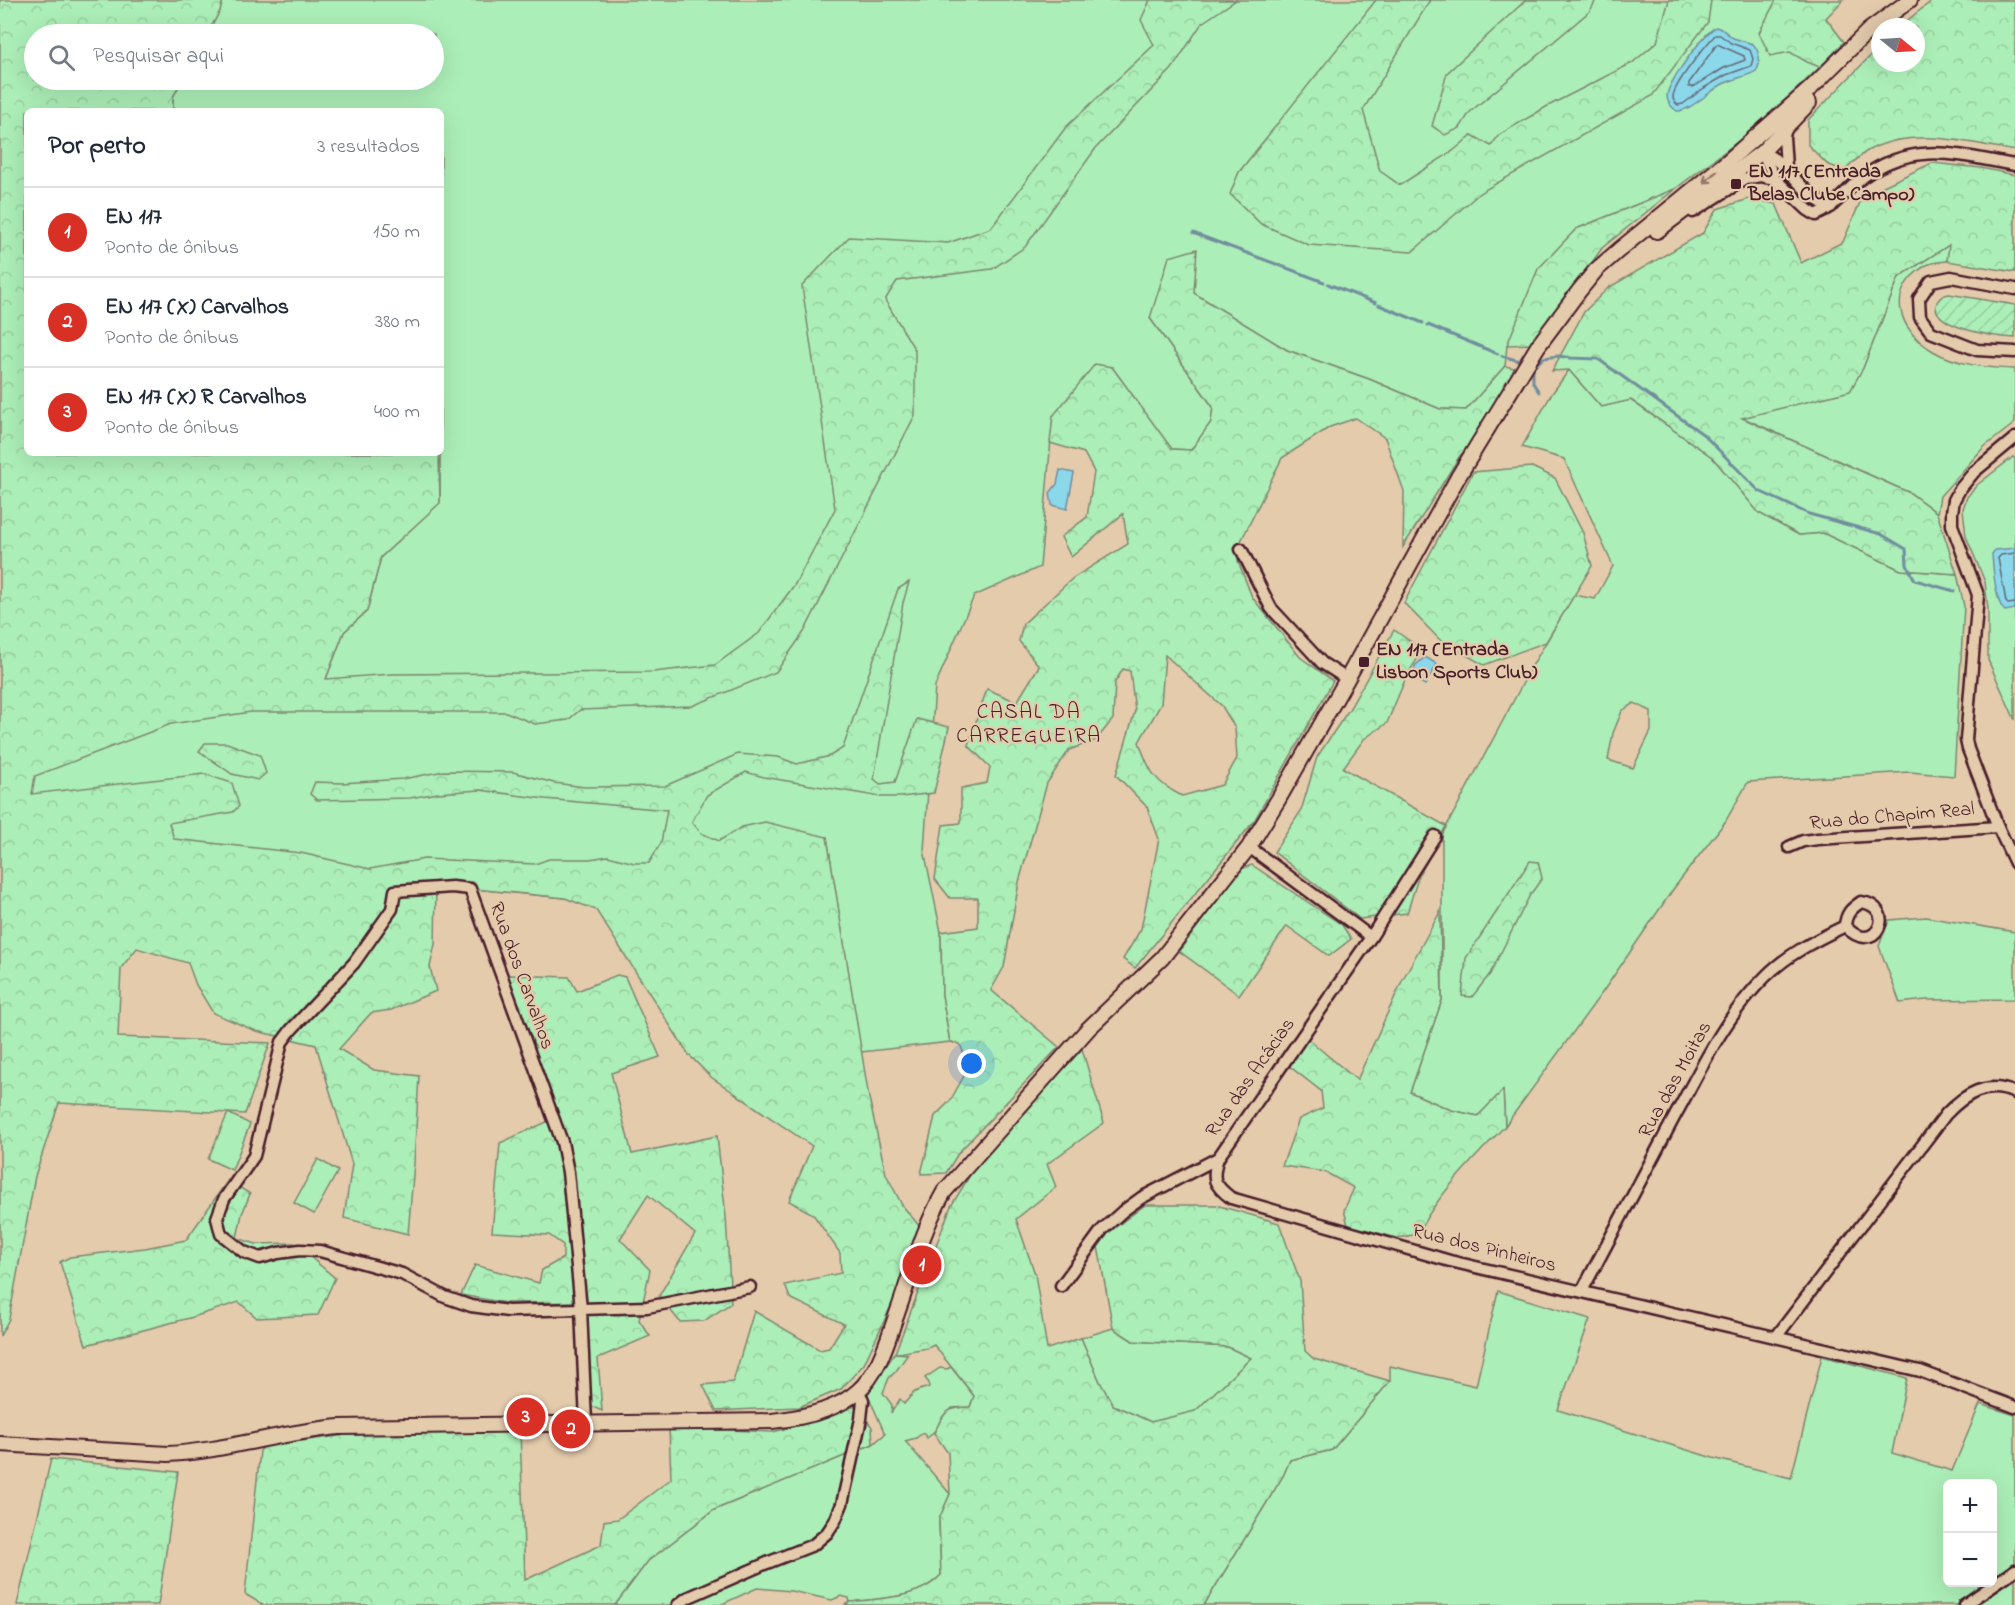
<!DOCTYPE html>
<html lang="pt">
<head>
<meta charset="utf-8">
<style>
  body { margin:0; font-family:"Indie Flower",sans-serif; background:#f2f2f3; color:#1f2937 }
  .controls { position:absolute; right:18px; bottom:18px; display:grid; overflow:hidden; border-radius:9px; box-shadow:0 6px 24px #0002 }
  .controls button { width:54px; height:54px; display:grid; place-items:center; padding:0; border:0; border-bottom:2px solid #e0e1e3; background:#fff; color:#1f2937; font:30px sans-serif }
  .compass { position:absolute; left:1871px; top:18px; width:54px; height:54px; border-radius:50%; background:#fff; box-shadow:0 6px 24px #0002; rotate:108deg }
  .you { position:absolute; left:972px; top:1064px; width:21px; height:21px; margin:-15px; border:4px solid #fff; border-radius:50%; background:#1a73e8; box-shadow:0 0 0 9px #1a73e833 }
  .badge { display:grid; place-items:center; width:39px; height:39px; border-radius:50%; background:#d93025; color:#fff; font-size:20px; font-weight:700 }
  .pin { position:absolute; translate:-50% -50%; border:3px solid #fff; box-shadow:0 2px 6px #0006 }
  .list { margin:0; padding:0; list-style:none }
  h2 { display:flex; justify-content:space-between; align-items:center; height:78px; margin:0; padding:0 24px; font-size:26px }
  h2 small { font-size:20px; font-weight:400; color:#747a83 }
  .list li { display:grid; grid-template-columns:39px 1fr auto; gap:18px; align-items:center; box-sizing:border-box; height:90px; padding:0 24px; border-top:2px solid #e0e1e3 }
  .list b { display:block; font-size:22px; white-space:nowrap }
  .list p { margin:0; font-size:20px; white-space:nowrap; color:#747a83 }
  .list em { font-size:20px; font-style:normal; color:#747a83 }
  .icon { flex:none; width:33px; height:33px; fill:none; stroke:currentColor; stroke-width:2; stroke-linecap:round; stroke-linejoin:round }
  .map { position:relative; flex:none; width:2015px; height:1605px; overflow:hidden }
  .search { position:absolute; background:#fff; box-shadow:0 6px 24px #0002; left:24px; top:24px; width:420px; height:66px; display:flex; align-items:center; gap:15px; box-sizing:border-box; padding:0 21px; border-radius:33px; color:#747a83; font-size:22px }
  .panel { position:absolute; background:#fff; box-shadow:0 6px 24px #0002; left:24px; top:108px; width:420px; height:348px; border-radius:9px }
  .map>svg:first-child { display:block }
  .grass { fill:#aceeb7; stroke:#7b8671; stroke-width:1.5; fill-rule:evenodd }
  .forest { fill:url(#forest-crowns); stroke:#7b8671; stroke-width:1.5; fill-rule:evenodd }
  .garden { fill:url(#garden-furrows); stroke:#7b8671; stroke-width:1.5 }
  .water { fill:#8bd8eb; stroke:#718e9e; stroke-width:1.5 }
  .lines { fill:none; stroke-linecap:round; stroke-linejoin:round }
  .shore { stroke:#646978; stroke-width:1.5 }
  .stream { stroke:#718e9e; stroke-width:3 }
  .minor-casing { stroke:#4a1f2b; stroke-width:15 }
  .major-casing { stroke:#4a1f2b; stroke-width:18 }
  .minor { stroke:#e4cbac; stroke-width:10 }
  .major { stroke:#e4cbac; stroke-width:14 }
  .oneway { stroke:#97756c }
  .poi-dot { fill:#4a1f2b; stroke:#e4cbac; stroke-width:2 }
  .labels { text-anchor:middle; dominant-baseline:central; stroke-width:4.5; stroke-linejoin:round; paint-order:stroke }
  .poi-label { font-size:20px; font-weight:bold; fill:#4a1f2b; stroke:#e4cbac; text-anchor:start }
  .street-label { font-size:20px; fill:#4a1f2b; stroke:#e4cbac }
  .neighbourhood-label { font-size:21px; letter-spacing:1.5px; fill:#4a1f2b; stroke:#e4cbac }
</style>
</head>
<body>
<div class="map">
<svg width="2015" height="1605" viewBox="0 0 2015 1605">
  <defs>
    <pattern id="forest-crowns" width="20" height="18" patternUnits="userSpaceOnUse" patternTransform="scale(1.5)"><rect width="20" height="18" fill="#aceeb7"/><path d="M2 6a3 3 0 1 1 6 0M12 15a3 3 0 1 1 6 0" fill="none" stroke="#96cc9e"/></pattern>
    <pattern id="garden-furrows" width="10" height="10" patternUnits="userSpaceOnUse" patternTransform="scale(1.5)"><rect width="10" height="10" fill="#aceeb7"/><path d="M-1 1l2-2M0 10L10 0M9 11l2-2" fill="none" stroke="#96cc9e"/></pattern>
  </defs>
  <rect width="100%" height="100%" fill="#e4cbac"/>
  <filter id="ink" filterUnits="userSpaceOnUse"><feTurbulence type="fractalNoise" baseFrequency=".0167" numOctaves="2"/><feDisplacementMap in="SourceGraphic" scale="12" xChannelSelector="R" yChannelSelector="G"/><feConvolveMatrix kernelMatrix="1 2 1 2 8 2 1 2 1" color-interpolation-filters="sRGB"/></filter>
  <g filter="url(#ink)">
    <g class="grass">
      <path d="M223,0h927l-1,3 30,-3h631l34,42 -24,25 -67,63 -78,59 -99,40 -69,116 -2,21 -39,44 -26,-1 -71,-30 -82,-29 -93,-57 -44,25 63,89 -2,16 -20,27 -20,-1 -59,-82 -59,49 -13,151 -66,29 -39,90 -11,164 17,82 1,63 8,47 -89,10 -34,-215 -262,61 -423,-42 -142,-80 16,-30 310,-67 18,-47 23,-21 14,-54 59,-55 1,-391h-268v-14l9,-17h252v-46h-227l13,-23z"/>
      <path d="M1950,244l-3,17c-7,1 -16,1 -22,5 -40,25 -27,64 8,85 24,14 55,17 82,18v54l-31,24 -44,49 -3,17 -27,-20 -169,-76 109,-27 13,-22 36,-91z"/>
      <path d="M1569,370l32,37 29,-7 82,57 47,56 40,22 24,-2 78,37 56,4 7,32 -10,170 -44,-4 -162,10 -23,40 -51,66 -70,102 -99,136 -2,-35 -25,25 -27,-6 -41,-18 32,-92v-165l90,-169 42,-71 21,4 18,-33 -49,-107 -42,-12 29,-52zM1634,703l17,8v20l-18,37 -25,-8 5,-27 9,-22z"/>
      <path d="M2013,457l2,1v262l-27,-60v-50l-3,-28 -19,-46 -3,-27 4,-12 10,-12z"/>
      <path d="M1926,917l89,15v67l-89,1 -26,3 -21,-57 10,-26z"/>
      <path d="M228,1113l22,11 -18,46 -24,-11z"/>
      <path d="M318,1159l20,12 -24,43 -20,-11z"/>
      <path d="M1498,1291l92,28 -32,91 155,48 78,20 31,-122 85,22 -15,75 60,18 28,-67 35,11v190h-811l79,-129 7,-16 42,-10 58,-69v-15l86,20zM1948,1484h44v98h-44z"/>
      <path d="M1113,1328l20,13 95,6 23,11 -56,54 -44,10 -38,-17 -13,-23 -19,-44z"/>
      <path d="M895,1353l13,1 -12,17 -7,7 -6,15 9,12 -1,8 9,-14 4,5c11,-13 8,-12 25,-17v-4l-4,-5 15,-10 7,1 4,-2 23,29 -4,11 -18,1c-9,10 -15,23 -25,30l-4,-5 -7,5 -11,3 45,53 -11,26 2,55c-21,24 -61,23 -91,27l-1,-4 -8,-2 -9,4 -41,-9 -34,-3 -37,17h-105l33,-44 66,-51 159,-66 12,-10 -17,-39 3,-7z"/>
    </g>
    <g class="forest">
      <path d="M0,0h223l-3,11 -13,23h-173v46h148l-9,17v14h-146v342h412l1,50 -59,54 -14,54 -23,21 -18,47 66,-5 261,-2 62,-7 44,-32 36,-49 40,-75 -33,-223 47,-49 99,6 43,-15 75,-101 88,-82 -13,-25 9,-20h86l-34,23 -30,46 -76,79 -71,99 -33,22 -95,12 -12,19 30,50v65l-111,217 -28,40 -84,34 -112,4 -12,10 -33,4 -29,-12h-255l-80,12 -136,52 -3,18 172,-20 28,9 7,23 -6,6 -64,11 5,16 127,14 69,16 54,-10 111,5 14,-5h41l18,-3 26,7h15l12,-20 6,-33 -122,-11 -65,-9 -42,3 -28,5 -93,2 -7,-6 5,-12 27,1 61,-4 41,-8 69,1 41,11 31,4 80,-1 73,-32 40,3 19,7 33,-8 13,-8 55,-159 11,-7 -6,21 -29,176 6,5 15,-2 22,-63 32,8 -15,66 -33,4h-20l-117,-20 -18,-5 -39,23 -15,27 9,11 18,8 23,-14 23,-5 62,15 42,261 17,76 16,31 18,22 -16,51 -40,86 -23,25 -42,18 -83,4 -13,-26 30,-3 21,-71 66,39 9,-2 15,-24 -54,-26 -5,-13 56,-12 -1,-20 -27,-39 -24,-13 23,-55 -101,-69 -22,-22 -93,-145 -31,-12 -129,-13 -1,59 -5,23 6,24 -45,19 -20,3 -32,36 35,21 45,6 -5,87 -6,71 -64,-16 8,-54 -36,-119 -60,-14 -43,-18 -17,-28 -8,-22 -51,-15 -16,20 -3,69 152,6 -25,71 -186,-11 -24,73 -26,143 -9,17z"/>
      <path d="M1376,0h54l-67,110 17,61 20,14 53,-34 19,-16 19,11 8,-11 47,-28 86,-44 25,-21 12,-42h42l-3,22 -56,74 -171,96 -69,60 -103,-7 -48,-21 -31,-30 9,-22z"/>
      <path d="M1526,0h70l-6,11 -120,101 -10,16 -15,7 -13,-9 15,-53z"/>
      <path d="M1776,0h67l-17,18 18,24 -24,25 -13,-5 -17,-10 -20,4 -11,-23z"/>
      <path d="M1933,0h82v151c-47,-9 -101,-24 -146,-1 -9,5 -17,14 -25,21l-17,-7 -19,-19v-25l72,-74v17h36v-36h-17z"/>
      <path d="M1932,163l49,5 34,7v97l-68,-11 2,-16 -50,32 -36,91 -13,23 -108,27 168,75 27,20 20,61 -56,-4 -78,-37 -24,2 -40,-22 -47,-56 -81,-57 -30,7 -32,-37 -17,1 32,-59 24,-24 95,-55 14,-24 32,-10 27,5 25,59 42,-21 18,-42 12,-9z"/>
      <path d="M1675,189l-73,59 -67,96 -28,1 31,-76 38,-40z"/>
      <path d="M1197,249l-3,44 93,57 82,29 71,30 26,1 39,-44 13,3 -44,70 -15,18 -56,90 1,-56 -19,-53 -29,-20 -26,9 -48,31 -41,83 -3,20 14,36 48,60 33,24 -79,140 -119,147 -12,-9 18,-30 18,-90 -12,-32 -31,-32 19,-64 -5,-40 -7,-2 -8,13 -2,37 -17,21 -27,10 -22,33 -28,99 -15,85 -13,23 68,57 -100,105 -13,21 -25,1 14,-58 15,-15 19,-34 -9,-23 -10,-2 -8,-47 -1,-63 37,-5v-29h-28l-15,-19 8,-54 18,-2v-35l26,-5 3,-16 -22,-22 19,-56 30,13 22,-36 -20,-25 4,-17 50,-46 55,-34 -5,-30 -52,43 -10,-20 26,-20 7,-45 -10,-19 -34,-10 3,-27 42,-52 17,3 60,82 19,1 20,-28 2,-15 -63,-89 19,-61zM1165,655l57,51 13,22 2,30 -15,27 -40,11c-28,-14 -33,-25 -43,-54l22,-38z"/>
      <path d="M1532,467l23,11 28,55 9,33 -46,76 -62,23 -43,-24 -37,-38 69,-131z"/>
      <path d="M1394,630l29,20 -16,25 -20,48 -23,16 -21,29 103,58 -28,52 -11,35 -47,6 -86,-67 27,-41 16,-54 33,-49z"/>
      <path d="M205,743h22l33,12 6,18 -8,7 -26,-6 -33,-23z"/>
      <path d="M1530,861l8,1 4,16 -12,17 -40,79 -18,23 -10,-1 4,-38z"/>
      <path d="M1252,865l90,60 9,14 -22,17 -42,-30 -48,69 -60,-44 62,-82z"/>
      <path d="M1440,912l2,88 -32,92 41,18 27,6 25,-26 2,36c-28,29 -71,72 -87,108l-21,4 -49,-13 -4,-15 10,-22 -29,-16 -43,-6 17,-47 24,-11 -2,-17 -33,-26 20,-26 49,41 46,-101z"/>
      <path d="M508,975l61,2 8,14 40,-16 8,2 35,80 -49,16 21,81 85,-18 9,81 5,86 -27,18 -24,1 -21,-26 36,-62 -47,-39 -28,44 30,31 -11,50 11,16 -52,22 4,53 -13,-6 -4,-103 -79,1 -45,-8 14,-30 64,18 3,-13 21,-12v-13l-14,-10 -57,-3 8,-89 58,-26z"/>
      <path d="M1082,1049l22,74 -57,41 9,23 -40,32 19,55 12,75 34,-11 19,44 13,23 38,17 44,-11 56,-53 -23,-11 -95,-6 -20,-13 -16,-87 48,-36h71l63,18 21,58 5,70 9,8 76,22 -58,69 -42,10 -7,16 -79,129h-360l6,-3c30,-4 70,-3 91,-27l-2,-56 11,-25 -2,-41 -14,-20c11,-22 11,-25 36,-26l4,-11 -40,-51c-8,5 -11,3 -19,5 -8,1 -11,3 -20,3l56,-147 29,-47z"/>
      <path d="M228,1180l22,14 -8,20 -5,24 19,6 38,-1 41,35 -17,37 -61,3 -18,-16 -46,15 -107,28 -26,-83 10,-5 75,-9 41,-8z"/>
      <path d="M855,1406l17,21 1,17 -159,66 -66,51 -33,44h-352l-18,-11 15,-143 4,-5 82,-11 174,-6 5,151 76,-35 3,-24 14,-2 53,-40 -2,-52 104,5 38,-10z"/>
      <path d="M51,1459l127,13 -20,133h-141z"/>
    </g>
    <path class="garden" d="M1949,294l66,11v33c-16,-1 -80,-9 -79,-32 1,-7 6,-11 13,-12z"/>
    <g class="water">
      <path d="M1716,27l7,3 10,8 20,6c6,6 9,19 3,27 -3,3 -28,10 -35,14 -12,7 -33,27 -44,26 -6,-4 -10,-8 -10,-15 1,-14 37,-63 49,-69z"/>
      <path d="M1060,470l14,3 -7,36 -15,-4 -2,-12 7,-9z"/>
      <path d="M2015,548v61l-10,2c-10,-7 -12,-44 -13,-57l3,-4z"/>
      <path d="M1425,657l12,7 -12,21 -12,-7 2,-12z"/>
    </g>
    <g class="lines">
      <g class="shore">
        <path d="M1715,35h5l11,8 19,7 3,9 -2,7 -25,9 -22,13 -21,16 -5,1c-3,-3 -5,-3 -5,-8 0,-12 33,-52 42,-62z"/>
        <path d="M1717,44l27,12 1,4 -21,8 -31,19h-4v-4z"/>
        <path d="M2015,553l-14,2 -3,3 8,44 2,2 7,-1"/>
      </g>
      <g class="stream">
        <path d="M1193,233l131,49"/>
        <path d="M1328,284l48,19"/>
        <path d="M1379,305l44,18"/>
        <path d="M1428,325l70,29"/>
        <path d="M1502,356l18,5"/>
        <path d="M1539,392l-6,-9v-15l10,-10 16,-2 11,2 28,1 106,76 55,56 50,23 72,20 25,15 1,16 8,15 39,11"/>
      </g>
      <defs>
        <g id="minor">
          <path d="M1786,127l-2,10 2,30"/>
          <path d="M1762,152l13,27 33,31 8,5c19,-7 31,-27 47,-38 51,-37 96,-22 152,-12"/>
          <path d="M1762,152c29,12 39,44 69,55"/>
          <path d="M1693,212l52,-33 15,-3 15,3"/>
          <path d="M2015,289l-64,-12 -20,4 -12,18 1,18 11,15 46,18 38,2"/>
          <path d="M2015,438l-41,34 -14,17 -6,11 -2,12v13l26,70 -12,145 2,9 30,78 17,36"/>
          <path d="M1241,549l30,59 51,55 25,16"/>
          <path d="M1789,847l14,-6 15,-2 180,-12"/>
          <path d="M452,887l18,2 92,253 6,30 13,137 -73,2 -37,-5 -26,-9 -43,-23 -82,-23 -20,-1 -22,3 -18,5 -16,-6 -23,-18 -4,-16 7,-19 30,-43 28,-114 9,-12 63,-67 38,-54 3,-18z"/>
          <path d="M1861,902c38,5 14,57 -16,24 1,-13 6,-17 16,-24z"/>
          <path d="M1371,937l64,-101"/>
          <path d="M1218,1158c-7,21 -4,27 13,40l219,63 470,110 95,36"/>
          <path d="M1061,1286l41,-56 21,-19 18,-13 77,-40 153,-221 -122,-90"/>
          <path d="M1582,1291c31,-59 63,-118 94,-177 26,-47 50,-99 89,-137 23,-23 51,-37 80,-51"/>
          <path d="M1776,1337l170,-223c19,-20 41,-34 69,-21"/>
          <path d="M586,1423l-5,-114 66,-2 103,-20"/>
          <path d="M678,1605l9,-7 80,-35 46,-18 14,-12 8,-12 7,-17 19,-85 2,-19 -5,-10"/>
          <path d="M1964,1605l51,-35"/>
        </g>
        <g id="major">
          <path d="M1657,231l105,-79 47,-49"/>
          <path d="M0,1444l168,10c58,-3 113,-22 171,-27l433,-6c29,-3 64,-10 86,-30 20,-18 28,-46 36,-69 16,-43 27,-90 50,-130l144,-163 74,-71 87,-111 29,-47 69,-121 111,-202 80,-131 41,-55 17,-21 23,-20 109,-89 82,-72 58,-58 42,-31"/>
        </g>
      </defs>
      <use href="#minor" class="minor-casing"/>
      <use href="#major" class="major-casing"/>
      <use href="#minor" class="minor"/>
      <use href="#major" class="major"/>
    </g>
    <defs><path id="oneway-shaft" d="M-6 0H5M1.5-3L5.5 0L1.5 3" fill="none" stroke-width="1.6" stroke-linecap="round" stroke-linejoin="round" transform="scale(1.5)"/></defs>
    <use class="oneway" href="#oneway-shaft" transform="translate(1710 177) rotate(140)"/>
  </g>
  <g class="poi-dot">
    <rect x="1730" y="178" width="12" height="12" rx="3"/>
    <rect x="1358" y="656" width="12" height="12" rx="3"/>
  </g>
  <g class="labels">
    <g class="poi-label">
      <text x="1748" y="172">EN 117 (Entrada<tspan x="1748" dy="23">Belas Clube Campo)</tspan></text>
      <text x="1376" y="650">EN 117 (Entrada<tspan x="1376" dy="23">Lisbon Sports Club)</tspan></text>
    </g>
    <g class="street-label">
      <text transform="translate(1892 817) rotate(-5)">Rua do Chapim Real</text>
      <text transform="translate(521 976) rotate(70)">Rua dos Carvalhos</text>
      <text transform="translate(1251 1078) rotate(-55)">Rua das Acácias</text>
      <text transform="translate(1676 1080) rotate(-61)">Rua das Moitas</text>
      <text transform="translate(1484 1249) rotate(14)">Rua dos Pinheiros</text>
    </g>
    <g class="neighbourhood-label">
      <text x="1029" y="713">CASAL DA<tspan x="1029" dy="24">CARREGUEIRA</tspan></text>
    </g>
  </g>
</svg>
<div class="controls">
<button>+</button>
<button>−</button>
</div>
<svg class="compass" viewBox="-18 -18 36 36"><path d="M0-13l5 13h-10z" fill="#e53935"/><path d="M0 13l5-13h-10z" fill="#747a83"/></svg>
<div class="you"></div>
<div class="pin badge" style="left:922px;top:1265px">1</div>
<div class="pin badge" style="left:571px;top:1429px">2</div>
<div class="pin badge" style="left:526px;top:1417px">3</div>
<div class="search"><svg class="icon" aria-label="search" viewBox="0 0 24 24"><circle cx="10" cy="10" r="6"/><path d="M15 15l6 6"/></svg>Pesquisar aqui</div>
<section class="panel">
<h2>Por perto<small>3 resultados</small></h2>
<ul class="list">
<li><span class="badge">1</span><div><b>EN 117</b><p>Ponto de ônibus</p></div><em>150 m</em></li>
<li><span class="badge">2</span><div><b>EN 117 (X) Carvalhos</b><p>Ponto de ônibus</p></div><em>380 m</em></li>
<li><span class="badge">3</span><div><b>EN 117 (X) R Carvalhos</b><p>Ponto de ônibus</p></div><em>400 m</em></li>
</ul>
</section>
</div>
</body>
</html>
